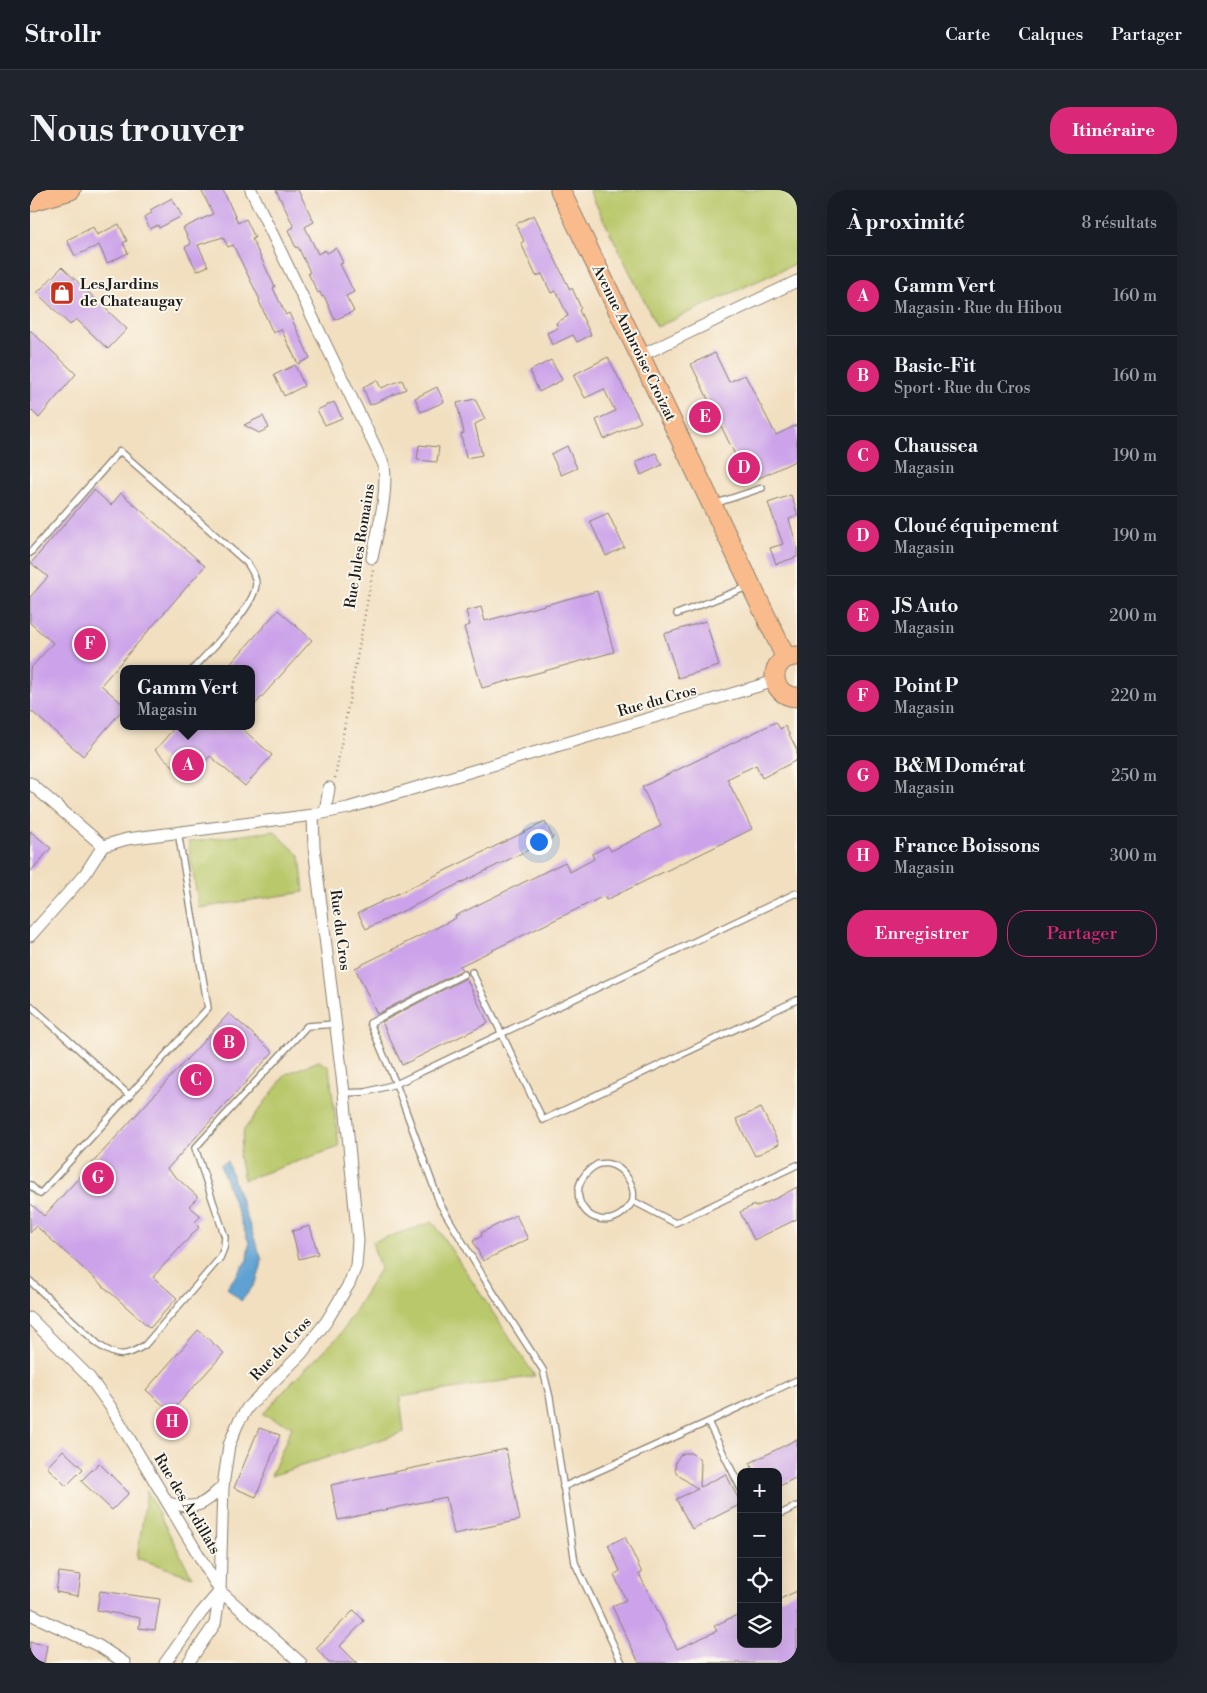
<!DOCTYPE html>
<html lang="fr">
<head>
<meta charset="utf-8">
<style>
  body { margin:0; font-family:"Libre Bodoni",serif; background:#20242c; color:#f1f3f6 }
  .controls { position:absolute; right:15px; bottom:15px; display:grid; overflow:hidden; border-radius:10px; box-shadow:0 5px 20px #0002 }
  .controls button { width:45px; height:45px; display:grid; place-items:center; padding:0; border:0; border-bottom:1px solid #363941; background:#171b24; color:#f1f3f6; font:25px sans-serif }
  .you { position:absolute; left:508px; top:651px; width:18px; height:18px; margin:-12px; border:4px solid #fff; border-radius:50%; background:#1a73e8; box-shadow:0 0 0 8px #1a73e833 }
  .badge { display:grid; place-items:center; width:32px; height:32px; border-radius:50%; background:#db2777; color:#fff; font-size:16px; font-weight:700 }
  .pin { position:absolute; translate:-50% -50%; border:2px solid #fff; box-shadow:0 1px 5px #0006 }
  .popup { position:absolute; left:90px; top:475px; width:135px; height:65px; box-sizing:border-box; display:grid; place-content:center; border-radius:10px; background:#171b24; filter:drop-shadow(0 1px 4px #0005); font-size:16px; white-space:nowrap; color:#9ea1a6 }
  .popup b { font-size:19px; color:#f1f3f6 }
  .popup::after { content:''; position:absolute; left:50%; top:100%; margin-left:-10px; border:10px solid transparent; border-top-color:#171b24 }
  .list { margin:0; padding:0; list-style:none }
  h2 { display:flex; justify-content:space-between; align-items:center; height:65px; margin:0; padding:0 20px; font-size:21px }
  h2 small { font-size:16px; font-weight:400; color:#9ea1a6 }
  .list li { display:grid; grid-template-columns:32px 1fr auto; gap:15px; align-items:center; box-sizing:border-box; height:80px; padding:0 20px; border-top:1px solid #363941 }
  .list b { display:block; font-size:19px; white-space:nowrap }
  .list p { margin:0; font-size:16px; white-space:nowrap; color:#9ea1a6 }
  .list em { font-size:16px; font-style:normal; color:#9ea1a6 }
  .actions { display:flex; gap:10px; padding:15px 20px }
  .actions a { flex:1; padding:11px 0; border:1px solid #db2777; border-radius:20px; text-align:center; font-size:18px; color:#db2777 }
  .actions .main { background:#db2777; color:#fff }
  .icon { flex:none; width:28px; height:28px; fill:none; stroke:currentColor; stroke-width:2; stroke-linecap:round; stroke-linejoin:round }
  .map { position:relative; flex:none; width:767px; height:1473px; overflow:hidden; border-radius:20px }
  header { display:flex; align-items:center; gap:30px; box-sizing:border-box; height:70px; padding:0 25px; background:#171b24; border-bottom:1px solid #363941 }
  header strong { font-size:24px }
  nav { display:flex; gap:28px; margin-inline-start:auto; font-size:18px }
  .intro { display:flex; align-items:center; justify-content:space-between; box-sizing:border-box; height:120px; padding:0 30px }
  h1 { margin:0; font-size:35px }
  .button { padding:12px 22px; border-radius:20px; background:#db2777; color:#fff; font-size:18px; font-weight:700 }
  main { display:flex; gap:30px; padding:0 30px }
  aside { flex:1; background:#171b24; border-radius:20px; box-shadow:0 5px 20px #0002 }
  .map>svg:first-child { display:block }
  .green { fill:#b9c86a; stroke:#6a7243 }
  .water { fill:#5ea1d2; stroke:#3d5e77 }
  .building { fill:#cca3ea }
  .lines { fill:none; stroke-linecap:round; stroke-linejoin:round }
  .service-casing { stroke:#877e6e; stroke-width:8 }
  .minor-casing { stroke:#877e6e; stroke-width:13 }
  .primary-casing { stroke:#877e6e; stroke-width:21 }
  .path { stroke:#877e6e; stroke-width:2.5; stroke-dasharray:1 4; stroke-linecap:butt }
  .service { stroke:#fff; stroke-width:5.5 }
  .minor { stroke:#fff; stroke-width:11 }
  .primary { stroke:#fabb8c; stroke-width:19 }
  .labels { text-anchor:middle; dominant-baseline:central; stroke-width:4; stroke-linejoin:round; paint-order:stroke }
  .poi-label { font-size:15px; font-weight:bold; fill:#1c1c1c; stroke:#fbf7ec; text-anchor:start }
  .street-label { font-size:15px; fill:#1c1c1c; stroke:#fbf7ec }
</style>
</head>
<body>
<header>
<strong>Strollr</strong>
<nav><a>Carte</a><a>Calques</a><a>Partager</a></nav>
</header>
<div class="intro"><h1>Nous trouver</h1><a class="button">Itinéraire</a></div>
<main>
<div class="map">
<svg width="767" height="1473" viewBox="0 0 767 1473">
  <rect width="100%" height="100%" fill="#fbf7ec"/>
  <filter id="ink" filterUnits="userSpaceOnUse"><feTurbulence type="fractalNoise" baseFrequency=".02" numOctaves="2"/><feDisplacementMap in="SourceGraphic" scale="10" xChannelSelector="R" yChannelSelector="G"/><feConvolveMatrix kernelMatrix="1 2 1 2 8 2 1 2 1" color-interpolation-filters="sRGB"/></filter>
  <filter id="wash" filterUnits="userSpaceOnUse"><feTurbulence type="fractalNoise" baseFrequency=".0096" numOctaves="4" result="noise"/><feDisplacementMap in="SourceGraphic" scale="20" xChannelSelector="R" yChannelSelector="G"/><feGaussianBlur stdDeviation="1.12" result="paint"/><feColorMatrix in="noise" values="0 0 0 0 0 0 0 0 0 0 0 0 0 0 0 0 0 1.4 0 .05"/><feComposite in="paint" operator="in"/></filter>
  <g filter="url(#wash)">
    <rect width="100%" height="100%" fill="#f2dfc0"/>
    <g class="green">
      <path d="M559,0h208v73l-140,64z"/>
      <path d="M244,641l26,25 4,36 -105,16 -11,-66z"/>
      <path d="M289,871l10,6 10,80 -95,33 -5,-23 5,-27 42,-56z"/>
      <path d="M403,1032l102,154 -135,21 4,35 -133,44 21,-49 -29,-13 30,-33 46,-45 41,-67 -8,-27z"/>
      <path d="M117,1301l45,86 -55,-19z"/>
    </g>
    <path class="water" d="M197,971l35,99c-2,18 -9,28 -21,41l-14,-13 20,-28 2,-17 -29,-78z"/>
    <g id="blocks">
      <g class="building">
        <path d="M171,0h22l15,33 8,-4 9,19 -3,1 23,48 -2,1 13,27 3,-2 21,45 -12,6 -17,-35 -8,4 -14,-32 1,-1 -27,-55 -5,2 -5,-10 -25,8 10,21 -11,5 -12,-24 6,-3 -8,-16 30,-14z"/>
        <path d="M246,0h22l16,32 -9,5 13,27 7,-4 2,3 9,-5 7,15 -3,1 14,28 -8,4 8,15 -19,9 -11,-24 -2,1 -2,-5 -2,1 -10,-20 2,-1 -12,-25 -2,1 -8,-18 6,-3z"/>
        <path d="M142,8l10,18 -23,12 -1,-3 -8,4 -6,-12 8,-4 -2,-3z"/>
        <path d="M504,25l36,75 2,-2 9,20 -2,2 12,25 -14,7 -4,-7 -21,10 -5,-12 11,-5 -2,-5 12,-7 -12,-25 -5,2 -9,-19 -6,2 -15,-33 3,-2 -8,-17z"/>
        <path d="M89,34l8,17 -4,2 5,10 -21,10 -8,-18 -24,11 -8,-16 26,-13 4,8z"/>
        <path d="M32,77l65,62 -19,20 -32,-30 -6,6 -33,-32z"/>
        <path d="M0,140l46,44 -37,44 -9,-9z"/>
        <path d="M685,163l14,29 16,-7 31,60 21,-10v35l-42,20 -9,-20 -7,3 -48,-99z"/>
        <path d="M578,167l33,65 -37,17 -8,-19 19,-9 -11,-22 -19,9 -12,-23z"/>
        <path d="M521,170l11,20 -23,12 -9,-21z"/>
        <path d="M265,175l9,21 -20,10 -10,-21z"/>
        <path d="M347,190l4,8 21,-8 4,9 -36,16 -7,-18z"/>
        <path d="M407,197l7,15 -23,10 -6,-14z"/>
        <path d="M445,209l10,20 -10,5 7,31 -16,3 -5,-24 3,-1 -7,-30z"/>
        <path d="M304,212l8,16 -17,7 -8,-15z"/>
        <path d="M233,226l6,12 -10,5 -15,-8z"/>
        <path d="M389,255l20,2 -2,15 -20,-2z"/>
        <path d="M537,256l10,22 -16,7 -10,-21z"/>
        <path d="M626,263l6,12 -21,10 -5,-13z"/>
        <path d="M64,300l17,15 10,-12 84,73 -104,119 23,20v3l-41,48 -53,-46v-41l23,-26 -23,-20v-26l18,-20 -17,-14z"/>
        <path d="M761,305l6,17v4l-8,3 8,28v10l-21,7 -6,-16 13,-4 -15,-41z"/>
        <path d="M578,323l16,34 -18,9 -16,-35z"/>
        <path d="M567,401l17,61 -132,36 -18,-61 6,-2 -4,-14 15,-4 4,14z"/>
        <path d="M248,420l34,30 -60,68v-39h-26z"/>
        <path d="M676,431l13,45 -41,12 -14,-44z"/>
        <path d="M746,532l4,7 5,-3 12,24v10l-35,18 -6,-13 -29,14 25,50 -146,71 -2,-4 -144,70 2,4 -85,44 -22,-46 101,-50 -1,-2 110,-54 5,10 24,-13 -2,-5 16,-8 3,5 50,-25 -19,-39z"/>
        <path d="M146,536h63l33,29 -27,31 -35,-30 -21,24 -34,-30z"/>
        <path d="M515,632l8,16 -187,91 -8,-16z"/>
        <path d="M0,641l21,17 -21,24z"/>
        <path d="M436,788l22,45 -86,42 -20,-43z"/>
        <path d="M199,823l44,39 -106,117 31,28 -9,9 12,10 -7,7 5,4 -46,50 24,21 -27,30 -114,-102 -6,7v-30l14,13z"/>
        <path d="M731,918l18,36 -24,12 -19,-37z"/>
        <path d="M767,997v32l-43,21 -14,-28 14,-7 1,2 22,-9z"/>
        <path d="M486,1025l12,24 -45,22 -10,-20 9,-5 -1,-3z"/>
        <path d="M280,1036l8,28 -19,5 -7,-28z"/>
        <path d="M168,1140l26,23 -53,59 -25,-22z"/>
        <path d="M229,1238l21,7 -24,62 -22,-9z"/>
        <path d="M767,1249v38l-19,10v-15h-24l-4,-9z"/>
        <path d="M476,1259l14,71 -66,14 -8,-37 -108,23 -7,-35z"/>
        <path d="M33,1260l20,19 -17,17 -19,-19z"/>
        <path d="M655,1263h6l8,6 2,5 -1,23 26,-13 15,30 -49,25 -16,-30 22,-10 -20,-14 -3,-5 1,-9 4,-6z"/>
        <path d="M69,1273l30,30 -17,17 -31,-29z"/>
        <path d="M595,1347l17,36 -3,1 38,75 40,-18 -3,-5 27,-13v31h37v-44l19,-9v72h-158l-27,-57 14,-6 -12,-25 6,-4 -12,-26z"/>
        <path d="M29,1382l22,3 -3,21 -22,-4z"/>
        <path d="M70,1401l60,8 -5,31 -16,-2 1,-10 -43,-8z"/>
        <path d="M324,1420l10,11 -24,25 17,17h-28l-13,-15z"/>
        <path d="M0,1452l17,3 -3,18h-14z"/>
      </g>
    </g>
  </g>
  <g filter="url(#ink)">
    <use href="#blocks" fill-opacity="0" stroke="#877e6e" stroke-width="1"/>
    <g class="lines">
      <defs>
        <g id="service">
          <path d="M684,314l48,-16"/>
          <path d="M0,363l90,-102 127,112c4,6 9,13 9,21 -1,23 -47,67 -63,85"/>
          <path d="M647,424l73,-28"/>
          <path d="M442,782l71,148 254,-120"/>
          <path d="M434,784l-94,49 26,61 44,120 44,74 59,92 7,28 25,165 47,100"/>
          <path d="M0,815l100,91"/>
          <path d="M314,903l22,-1 30,-8 400,-191 1,1"/>
          <path d="M568,974c3,0 8,-1 11,0 14,3 27,21 24,36 -1,4 -6,9 -9,12 -31,27 -70,-23 -26,-48z"/>
          <path d="M0,995l10,9 168,-186 -30,-176"/>
          <path d="M603,1011l42,22 122,-58"/>
          <path d="M0,1091l69,64c19,13 27,12 46,0l75,-87 4,-10 1,-11 -30,-89 112,-122 29,-2"/>
          <path d="M678,1232l33,67"/>
          <path d="M533,1297l145,-65 89,-42"/>
          <path d="M748,1325l19,-9"/>
        </g>
        <g id="minor">
          <path d="M221,0l133,275c4,30 -6,64 -12,93"/>
          <path d="M610,166l157,-75"/>
          <path d="M0,593l73,63"/>
          <path d="M295,622l4,-24"/>
          <path d="M73,656l24,-7 186,-24 35,-7 427,-127"/>
          <path d="M0,746l55,-62 18,-28"/>
          <path d="M0,1128l59,59 21,29 110,185 81,72"/>
          <path d="M138,1313c30,7 34,3 55,-17"/>
          <path d="M0,1424l69,32 26,17"/>
          <path d="M135,1473l36,-50 19,-22"/>
          <path d="M158,1473l27,-39 5,-33 3,-105 6,-41 9,-22 10,-16 53,-53 25,-32 23,-38 7,-18 2,-25 -14,-148 -30,-246 -1,-32"/>
        </g>
        <g id="primary">
          <path d="M530,0l226,468"/>
          <path d="M0,12l41,-12"/>
          <path d="M767,466c-29,0 -30,40 0,41"/>
        </g>
      </defs>
      <use href="#service" class="service-casing"/>
      <use href="#minor" class="minor-casing"/>
      <use href="#primary" class="primary-casing"/>
      <path class="path" d="M305,588l38,-208"/>
      <use href="#service" class="service"/>
      <use href="#minor" class="minor"/>
      <use href="#primary" class="primary"/>
    </g>
  </g>
  <defs>
    <symbol id="shop-square" viewBox="-11 -11 22 22"><rect x="-9" y="-9" width="18" height="18" rx="4" fill="#c8321e" stroke="#fbf7ec"/><path d="M-5-2.5h2.3a2.7 3.5 0 0 1 5.4 0H5L5.5 6h-11ZM-1.5-2.5h3a1.5 2.3 0 0 0-3 0Z" fill="#fff"/></symbol>
  </defs>
  <g fill-rule="evenodd">
    <use href="#shop-square" x="18" y="89" width="28" height="28"/>
  </g>
  <g class="labels">
    <g class="poi-label">
      <text x="50" y="94">Les Jardins<tspan x="50" dy="17">de Chateaugay</tspan></text>
    </g>
    <g class="street-label">
      <text transform="translate(604 153) rotate(64)">Avenue Ambroise Croizat</text>
      <text transform="translate(330 356) rotate(-81)">Rue Jules Romains</text>
      <text transform="translate(627 511) rotate(-16)">Rue du Cros</text>
      <text transform="translate(310 740) rotate(83)">Rue du Cros</text>
      <text transform="translate(251 1159) rotate(-47)">Rue du Cros</text>
      <text transform="translate(157 1314) rotate(59)">Rue des Ardillats</text>
    </g>
  </g>
</svg>
<div class="controls">
<button>+</button>
<button>−</button>
<button><svg class="icon" aria-label="locate" viewBox="0 0 24 24"><circle cx="12" cy="12" r="6"/><path d="M12 2v4M12 18v4M2 12h4M18 12h4"/></svg></button>
<button><svg class="icon" aria-label="layers" viewBox="0 0 24 24"><path d="M12 4l9 5-9 5-9-5zM3 14l9 5 9-5"/></svg></button>
</div>
<div class="you"></div>
<div class="pin badge" style="left:158px;top:575px">A</div>
<div class="popup"><b>Gamm Vert</b>Magasin</div>
<div class="pin badge" style="left:199px;top:853px">B</div>
<div class="pin badge" style="left:166px;top:890px">C</div>
<div class="pin badge" style="left:714px;top:278px">D</div>
<div class="pin badge" style="left:675px;top:227px">E</div>
<div class="pin badge" style="left:60px;top:454px">F</div>
<div class="pin badge" style="left:68px;top:988px">G</div>
<div class="pin badge" style="left:142px;top:1232px">H</div>
</div>
<aside>
<h2>À proximité<small>8 résultats</small></h2>
<ul class="list">
<li><span class="badge">A</span><div><b>Gamm Vert</b><p>Magasin · Rue du Hibou</p></div><em>160 m</em></li>
<li><span class="badge">B</span><div><b>Basic-Fit</b><p>Sport · Rue du Cros</p></div><em>160 m</em></li>
<li><span class="badge">C</span><div><b>Chaussea</b><p>Magasin</p></div><em>190 m</em></li>
<li><span class="badge">D</span><div><b>Cloué équipement</b><p>Magasin</p></div><em>190 m</em></li>
<li><span class="badge">E</span><div><b>JS Auto</b><p>Magasin</p></div><em>200 m</em></li>
<li><span class="badge">F</span><div><b>Point P</b><p>Magasin</p></div><em>220 m</em></li>
<li><span class="badge">G</span><div><b>B&amp;M Domérat</b><p>Magasin</p></div><em>250 m</em></li>
<li><span class="badge">H</span><div><b>France Boissons</b><p>Magasin</p></div><em>300 m</em></li>
</ul>
<div class="actions"><a class="main">Enregistrer</a><a>Partager</a></div>
</aside>
</main>
</body>
</html>
